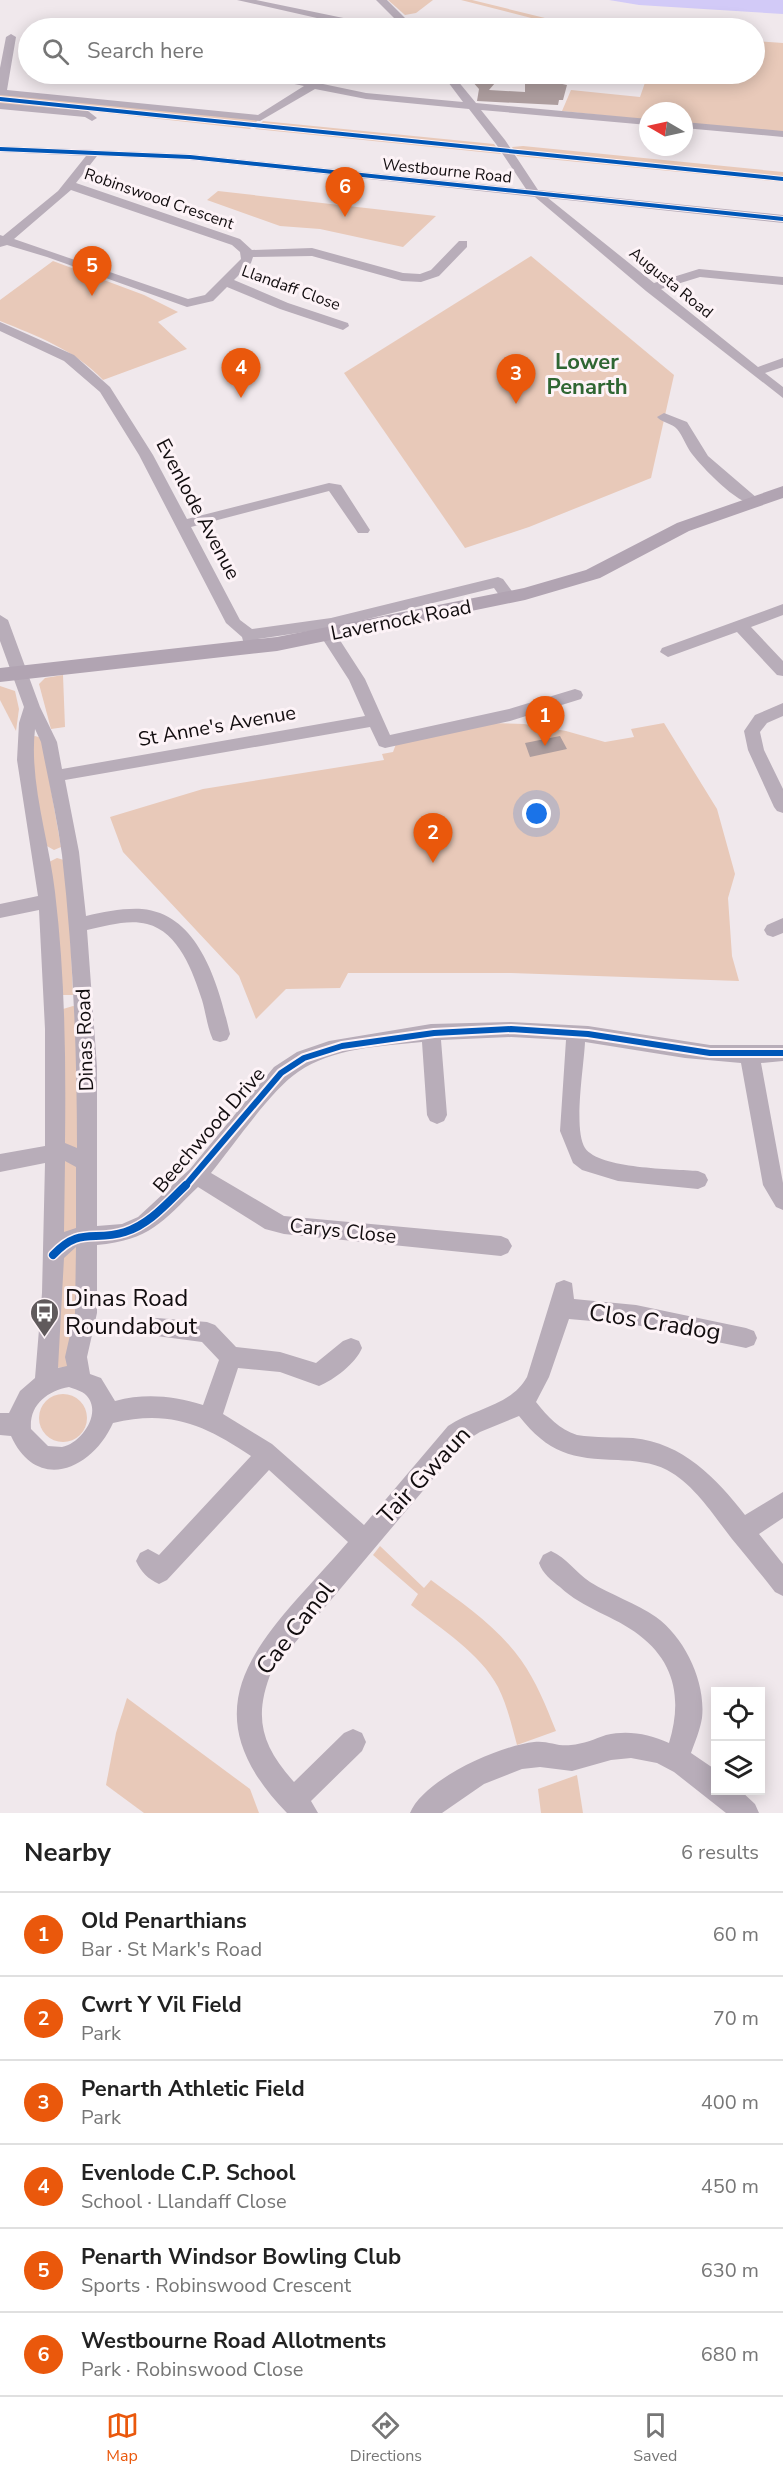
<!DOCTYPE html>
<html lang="en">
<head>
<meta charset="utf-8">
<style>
  body { margin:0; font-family:"Nunito Sans",sans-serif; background:#f6f6f6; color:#222 }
  .controls { position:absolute; right:18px; bottom:18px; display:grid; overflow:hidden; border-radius:0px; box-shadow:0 3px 15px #0003 }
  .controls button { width:54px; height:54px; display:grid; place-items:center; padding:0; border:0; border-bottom:2px solid #e0e0e0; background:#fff; color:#222; font:30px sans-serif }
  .compass { position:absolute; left:639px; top:102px; width:54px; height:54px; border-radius:50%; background:#fff; box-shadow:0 3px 15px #0003; rotate:279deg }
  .you { position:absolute; left:537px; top:814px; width:21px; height:21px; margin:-15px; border:4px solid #fff; border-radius:50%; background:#1a73e8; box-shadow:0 0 0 9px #1a73e833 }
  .badge { display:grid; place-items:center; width:39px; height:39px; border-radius:50%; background:#ea580c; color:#fff; font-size:20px; font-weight:700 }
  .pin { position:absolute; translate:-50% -50px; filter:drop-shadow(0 2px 3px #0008) }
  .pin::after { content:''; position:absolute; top:32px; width:21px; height:18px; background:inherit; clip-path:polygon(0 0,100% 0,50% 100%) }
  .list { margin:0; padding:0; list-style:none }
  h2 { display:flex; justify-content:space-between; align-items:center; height:78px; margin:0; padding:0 24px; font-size:26px }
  h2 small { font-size:20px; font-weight:400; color:#767676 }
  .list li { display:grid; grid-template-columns:39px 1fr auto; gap:18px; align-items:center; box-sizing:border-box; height:84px; padding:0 24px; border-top:2px solid #e0e0e0 }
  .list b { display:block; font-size:22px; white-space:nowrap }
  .list p { margin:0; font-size:20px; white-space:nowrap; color:#767676 }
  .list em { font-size:20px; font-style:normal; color:#767676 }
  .icon { flex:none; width:33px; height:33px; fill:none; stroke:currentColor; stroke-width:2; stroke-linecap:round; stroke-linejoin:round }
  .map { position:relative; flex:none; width:783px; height:1813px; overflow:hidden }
  .search { position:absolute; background:#fff; box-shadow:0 3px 15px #0003; left:18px; right:18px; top:18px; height:66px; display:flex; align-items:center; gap:15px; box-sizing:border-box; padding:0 21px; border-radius:33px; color:#767676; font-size:22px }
  .sheet { height:582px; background:#fff }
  nav { display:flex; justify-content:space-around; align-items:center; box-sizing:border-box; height:84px; border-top:2px solid #e0e0e0; background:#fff; font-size:16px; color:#767676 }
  nav a { display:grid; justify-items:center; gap:3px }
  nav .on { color:#ea580c }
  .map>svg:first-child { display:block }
  .green { fill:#e8c9b9 }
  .water { fill:#d2caf7 }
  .building { fill:#ad9d9e }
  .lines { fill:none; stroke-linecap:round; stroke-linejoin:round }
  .minor { fill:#b8adb9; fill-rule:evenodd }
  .major { fill:#b1a4b2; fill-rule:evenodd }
  .cycleway-far2-casing { stroke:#fdf3f7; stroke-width:6 }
  .cycleway-far1-casing { stroke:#fdf3f7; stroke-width:10 }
  .cycleway-casing { stroke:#fdf3f7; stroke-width:11 }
  .cycleway-far2 { stroke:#0057b8; stroke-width:4 }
  .cycleway-far1 { stroke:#0057b8; stroke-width:6 }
  .cycleway { stroke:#0057b8; stroke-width:8 }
  .labels { text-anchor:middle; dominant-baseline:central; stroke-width:6; stroke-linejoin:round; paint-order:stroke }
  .far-street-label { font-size:16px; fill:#120d0f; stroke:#fdf3f7 }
  .street-label { font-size:20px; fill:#120d0f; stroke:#fdf3f7 }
  .far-district-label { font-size:22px; font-weight:bold; fill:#2f6632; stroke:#fdf3f7 }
  .near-poi-label { font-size:24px; fill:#120d0f; stroke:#fdf3f7; text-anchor:start }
  .near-street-label { font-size:24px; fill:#120d0f; stroke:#fdf3f7 }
</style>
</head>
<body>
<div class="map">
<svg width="783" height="1813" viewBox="0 0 783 1813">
  <rect width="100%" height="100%" fill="#f0e8ec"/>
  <g class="green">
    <path d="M388,0h45l-17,13 -11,2z"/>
    <path d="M461,0h11l73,18 78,10h-41l-42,-4 3,-3z"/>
    <path d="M755,41l28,2v89l-99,-9v-12h-36v9l-86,-9 9,-21 69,7 8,-23h106z"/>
    <path d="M0,91l258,29 -8,9 -153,-17 -78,-7 -19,2z"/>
    <path d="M263,121l231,23 7,10 -246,-25z"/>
    <path d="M523,146l260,26v10l-266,-26 -5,-9z"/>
    <path d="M218,191l218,25 -33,31 -83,-18 -40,-3 -73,-26z"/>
    <path d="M531,256l143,119 -23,103 -122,49 -64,21 -121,-175z"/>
    <path d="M53,261l91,34 34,17 -20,10 29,27 -84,31c-28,-30 -66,-44 -103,-59v-21z"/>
    <path d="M63,675l2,52 -14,2 -12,-45 6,-6z"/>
    <path d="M0,686l15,5 4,18 -3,22 -16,-31z"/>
    <path d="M488,723l36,1 42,7 39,11 29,-5 -3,-8 33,-6 53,86 18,65 -7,24 4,58 7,25 -228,-8h-163l-8,15 -54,1 -30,30 -17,-43 -116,-124 -13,-35 93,-28 181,-29 -2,-6 11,-2 3,-8z"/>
    <path d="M35,736l7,2 19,109 -7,3 -9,-5 -17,-106z"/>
    <path d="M57,858l7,2 3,5 6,130h-12l-12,-133z"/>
    <path d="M73,1006l4,1 5,144 -20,-4 1,-138z"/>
    <path d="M60,1157l19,5 2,68 -20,10z"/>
    <path d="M76,1241l5,55 -12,71 -14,1 3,-104z"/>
    <circle cx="63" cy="1418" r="24"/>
    <path d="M380,1546l44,42 7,-8c31,23 67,47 90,80 15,21 25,46 35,71l-39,14c-5,-19 -10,-40 -19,-58 -18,-34 -57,-58 -87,-82l7,-11 -45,-39z"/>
    <path d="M127,1698l123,91 9,24h-115l-38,-28 10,-52z"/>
    <path d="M577,1775l6,38h-42l-3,-24z"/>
  </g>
  <path class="water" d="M609,0h174v14l-144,-9z"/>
  <g class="building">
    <path d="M493,74l9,1 -13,15 36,2v-15h27l-3,4 18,4 -4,15h-4l-1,5 -81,-4 2,-12 -8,-9z"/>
    <path d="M560,736l7,13 -37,8 -5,-14z"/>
  </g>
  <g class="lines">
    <g class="minor">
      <path d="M237,0h19l136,28h-31z"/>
      <path d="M376,0h11l23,23 66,-2 77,4 5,3h-154z"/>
      <path d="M11,34l5,3 -9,53 251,25 46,-29 -48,-10 -1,-2h18l38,7 13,-7h12l-13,10 43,9 97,9 -21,-28h37l-1,2 -21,4 19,23 172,16v6l-167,-15 24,30 33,50 245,25v8l-235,-25 106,85 45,-14 84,8v8l-83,-8 -39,12 97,78 25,-9v9l-18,6 18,14v11l-137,-107 -111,-94 -345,-37 -93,-4 -21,27 164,56 12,11 60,-2 91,25 17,1 11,-4 28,-29h8v6l-28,29 -18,6 -19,-1 -90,-25 -59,1 -2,6 -17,17 54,23 60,20 1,3 -6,4 -63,-21 -53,-22 -14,14 -26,6 -140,-50 -40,-12 -7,2v-12l3,1 55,-45 28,-35 -86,-4v-6l190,8 336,35 -30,-45 -27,-35 -103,-10 -51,-10 -55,32 -260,-26v-27l6,-31zM71,190l161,55 8,7 1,7 -36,36 -17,4 -174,-60z"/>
      <path d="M530,74h19l-5,3z"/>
      <path d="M0,103l88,8 9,7 -5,3 -7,-4 -85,-8z"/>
      <path d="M684,122l99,9v6l-99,-9z"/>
      <path d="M0,322l74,33 36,32 43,68 34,64 142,-36 12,2 29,45 -2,3h-10l-29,-42 -138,36 49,93 12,9 79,-11 167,-41 5,2 14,19 -3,4h-10l-10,-14 -163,40 -73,11 2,9 -2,4h-12l-4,-15 -16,-14 -87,-168 -39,-63 -36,-31 -64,-30z"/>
      <path d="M664,413l23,9 21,34 49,42 2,3 -2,3c-17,4 -55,-37 -65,-50 -6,-8 -9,-18 -15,-25 -5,-6 -15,-6 -20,-12z"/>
      <path d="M783,604v11l-32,12 32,34v15l-6,-1 -40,-43 -69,25 -8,-5 2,-4z"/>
      <path d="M0,615l8,5 32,87 17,35 5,27 303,-53 -16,-36 -29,-45 8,-5 6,1 31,48 25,56 119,-26 66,-20 6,2 2,4 -2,4 -71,22 -125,27 -6,-2 -9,-19 -305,53 14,72 7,64c18,-4 37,-8 56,-7 58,5 77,78 88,125l-3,6 -7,2 -7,-2c-6,-13 -7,-27 -11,-40 -9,-28 -23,-68 -55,-76 -19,-5 -41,2 -60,6l10,137v159l25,-2 16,-7 52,-48 84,-102 23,-15 32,-11 102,-17 80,-2 77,4 122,19h73v16l-22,2 22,120v27l-7,-3 -13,-22 -22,-122 -56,-5 -100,-16c-1,24 -12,87 0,106 14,21 89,21 113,23l7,3 3,6 -3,6 -7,3 -80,-8 -36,-11 -9,-7 -13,-32 6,-91 -55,-3 -70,3 6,75 -3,6 -7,3 -7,-3 -3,-6 -5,-73c-40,4 -90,6 -124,30 -27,18 -65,74 -87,101l73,43 217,20 7,3 4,7 -4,7 -7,3 -217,-22 -19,-5 -67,-42c-36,35 -48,53 -101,58v68l-10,44 3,17 11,4 14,23c31,-8 58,-5 88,4l16,-45 -17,-18 -53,-7 -3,-7 3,-7 8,-3 50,4 8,3 21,22 44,5 36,11 27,-22 8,-3 8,3 3,7c-6,15 -28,32 -43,38l-39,-14 -42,-4 -15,46 49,30 92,81 84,-99c26,-18 63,-20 79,-49l29,-94 8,-3 8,3 2,16 62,6 110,23 8,3 3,7 -3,7 -8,3 -110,-23 -67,-6 -20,58 -13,25c12,15 23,27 41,33 19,3 37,2 56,3 50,5 83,40 112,77l38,-23v26l-24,16 24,30v32l-8,-4c-14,-18 -29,-36 -43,-53 -19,-24 -37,-54 -65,-69 -15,-8 -33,-9 -49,-10 -46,-1 -70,-7 -99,-44l-39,16 -16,10 -192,228c-19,47 -11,75 22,112l50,-49 9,-4 9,4 4,9 -4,9 -51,50 7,12h-31c-110,-113 -16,-181 61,-271l-79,-72 -102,110 -8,4c-11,-5 -18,-12 -23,-23l4,-8 8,-4 11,6 92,-99c-46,-31 -81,-47 -138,-33 -21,47 -76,70 -102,13l-11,-1v-22h9l11,-22 15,-13 7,-85 3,-130 -45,9v-18l45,-8v-117l-6,-119 -39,8v-14l38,-8 -21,-136 2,-37 5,-16 -24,-66zM35,729l6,13c7,37 16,75 21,113 11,97 15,195 15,293l-12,-5c1,-84 0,-168 -10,-251 -6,-53 -26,-109 -20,-163zM65,1161l11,6v61l-12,4zM76,1247l-1,66 -10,44 2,9 -9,2 6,-110zM69,1387c5,2 13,4 17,8 17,17 -4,48 -24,52 -4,0 -10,-1 -14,-1l-17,-17c-2,-24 16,-38 38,-42z"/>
      <path d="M783,703v13l-16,7 -7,9 4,18 19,39v24l-6,-2 -3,-4 -26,-57 -4,-19 11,-16z"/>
      <path d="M783,918v15l-10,4 -6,-2 -3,-5 3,-5z"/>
      <path d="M551,1551c16,7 25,22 39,31 21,13 46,21 66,35 29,21 50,65 46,101 -2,12 -7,24 -11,35l25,17v20h24l15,14 4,9h-33l-52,-41 -17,-9 -26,-5 -20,2 -39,11 -32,-4 -18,2 -38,15 -42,29h-32c14,-34 89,-67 124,-71 13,-2 24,5 37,3 12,-1 24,-6 35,-10 22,-5 43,-1 63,8 13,-42 7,-80 -30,-108 -24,-19 -56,-26 -79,-48 -9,-7 -17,-13 -21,-24l4,-8z"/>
    </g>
    <path class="major" d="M783,486v12l-94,33 -89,47 -75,22 -248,51 -277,31v-14l277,-31 247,-49 62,-18 91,-47z"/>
    <defs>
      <g id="cycleway-far2">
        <path d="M0,99l783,80"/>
        <path d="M0,149l190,8 593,62"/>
      </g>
      <path id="cycleway-far1" d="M185,1186l96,-113 23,-15 38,-12 92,-13 77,-4 77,5 122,19h73"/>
      <path id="cycleway" d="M53,1255c27,-29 40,-13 72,-23 25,-8 42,-29 61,-47"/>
    </defs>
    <use href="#cycleway-far2" class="cycleway-far2-casing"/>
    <use href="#cycleway-far1" class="cycleway-far1-casing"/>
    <use href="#cycleway" class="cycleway-casing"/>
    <use href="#cycleway-far2" class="cycleway-far2"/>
    <use href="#cycleway-far1" class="cycleway-far1"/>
    <use href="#cycleway" class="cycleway"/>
  </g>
  <defs>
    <symbol id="bus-pin" viewBox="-11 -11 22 30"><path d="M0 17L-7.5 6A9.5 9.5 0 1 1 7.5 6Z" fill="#605a5c" stroke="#fdf3f7"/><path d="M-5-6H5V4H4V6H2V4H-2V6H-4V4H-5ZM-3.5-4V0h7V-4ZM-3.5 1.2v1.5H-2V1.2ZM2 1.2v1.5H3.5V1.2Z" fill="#fff"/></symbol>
  </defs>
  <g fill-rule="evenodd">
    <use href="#bus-pin" x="28" y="1296" width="33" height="45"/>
  </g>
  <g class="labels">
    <g class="far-street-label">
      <text transform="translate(447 171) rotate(6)">Westbourne Road</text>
      <text transform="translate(159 199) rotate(19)">Robinswood Crescent</text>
      <text transform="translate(671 283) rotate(39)">Augusta Road</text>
      <text transform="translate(291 288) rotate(20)">Llandaff Close</text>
    </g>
    <g class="street-label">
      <text transform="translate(198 509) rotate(62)">Evenlode Avenue</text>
      <text transform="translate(401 620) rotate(-11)">Lavernock Road</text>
      <text transform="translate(217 726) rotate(-10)">St Anne's Avenue</text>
      <text transform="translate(85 1040) rotate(-92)">Dinas Road</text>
      <text transform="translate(209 1130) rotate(-49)">Beechwood Drive</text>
      <text transform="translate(343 1231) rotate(6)">Carys Close</text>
    </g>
    <g class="far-district-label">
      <text x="587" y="362">Lower<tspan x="587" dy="25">Penarth</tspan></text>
    </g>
    <g class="near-poi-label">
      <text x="65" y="1298">Dinas Road<tspan x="65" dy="28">Roundabout</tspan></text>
    </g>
    <g class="near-street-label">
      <text transform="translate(655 1322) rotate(9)">Clos Cradog</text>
      <text transform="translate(424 1475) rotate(-47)">Tair Gwaun</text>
      <text transform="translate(295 1628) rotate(-52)">Cae Canol</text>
    </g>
  </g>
</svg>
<div class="controls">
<button><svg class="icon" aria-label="locate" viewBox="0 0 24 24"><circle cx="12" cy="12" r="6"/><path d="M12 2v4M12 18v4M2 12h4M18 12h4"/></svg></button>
<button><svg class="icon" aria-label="layers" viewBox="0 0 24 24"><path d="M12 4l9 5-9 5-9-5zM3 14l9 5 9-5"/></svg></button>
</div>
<svg class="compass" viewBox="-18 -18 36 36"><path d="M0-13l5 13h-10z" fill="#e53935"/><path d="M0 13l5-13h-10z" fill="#767676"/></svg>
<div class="you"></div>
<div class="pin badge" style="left:545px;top:746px">1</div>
<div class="pin badge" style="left:433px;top:863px">2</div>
<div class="pin badge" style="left:516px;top:404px">3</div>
<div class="pin badge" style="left:241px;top:398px">4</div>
<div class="pin badge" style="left:92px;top:296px">5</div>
<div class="pin badge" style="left:345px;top:217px">6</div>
<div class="search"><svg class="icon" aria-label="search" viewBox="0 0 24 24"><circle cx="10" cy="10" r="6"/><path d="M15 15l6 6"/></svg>Search here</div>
</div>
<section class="sheet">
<h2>Nearby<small>6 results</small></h2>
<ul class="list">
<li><span class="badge">1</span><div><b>Old Penarthians</b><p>Bar · St Mark's Road</p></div><em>60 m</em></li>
<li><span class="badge">2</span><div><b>Cwrt Y Vil Field</b><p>Park</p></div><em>70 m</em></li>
<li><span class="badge">3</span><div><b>Penarth Athletic Field</b><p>Park</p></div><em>400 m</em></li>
<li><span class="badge">4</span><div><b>Evenlode C.P. School</b><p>School · Llandaff Close</p></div><em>450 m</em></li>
<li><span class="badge">5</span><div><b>Penarth Windsor Bowling Club</b><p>Sports · Robinswood Crescent</p></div><em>630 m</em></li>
<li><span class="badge">6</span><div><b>Westbourne Road Allotments</b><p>Park · Robinswood Close</p></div><em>680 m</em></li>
</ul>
</section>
<nav>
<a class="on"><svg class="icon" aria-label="map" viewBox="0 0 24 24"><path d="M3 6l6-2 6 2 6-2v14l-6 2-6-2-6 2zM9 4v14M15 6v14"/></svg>Map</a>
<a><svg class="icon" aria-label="directions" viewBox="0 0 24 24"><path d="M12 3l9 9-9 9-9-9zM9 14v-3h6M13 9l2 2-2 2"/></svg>Directions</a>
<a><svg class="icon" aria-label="saved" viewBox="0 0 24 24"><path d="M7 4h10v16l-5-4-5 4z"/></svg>Saved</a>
</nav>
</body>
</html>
